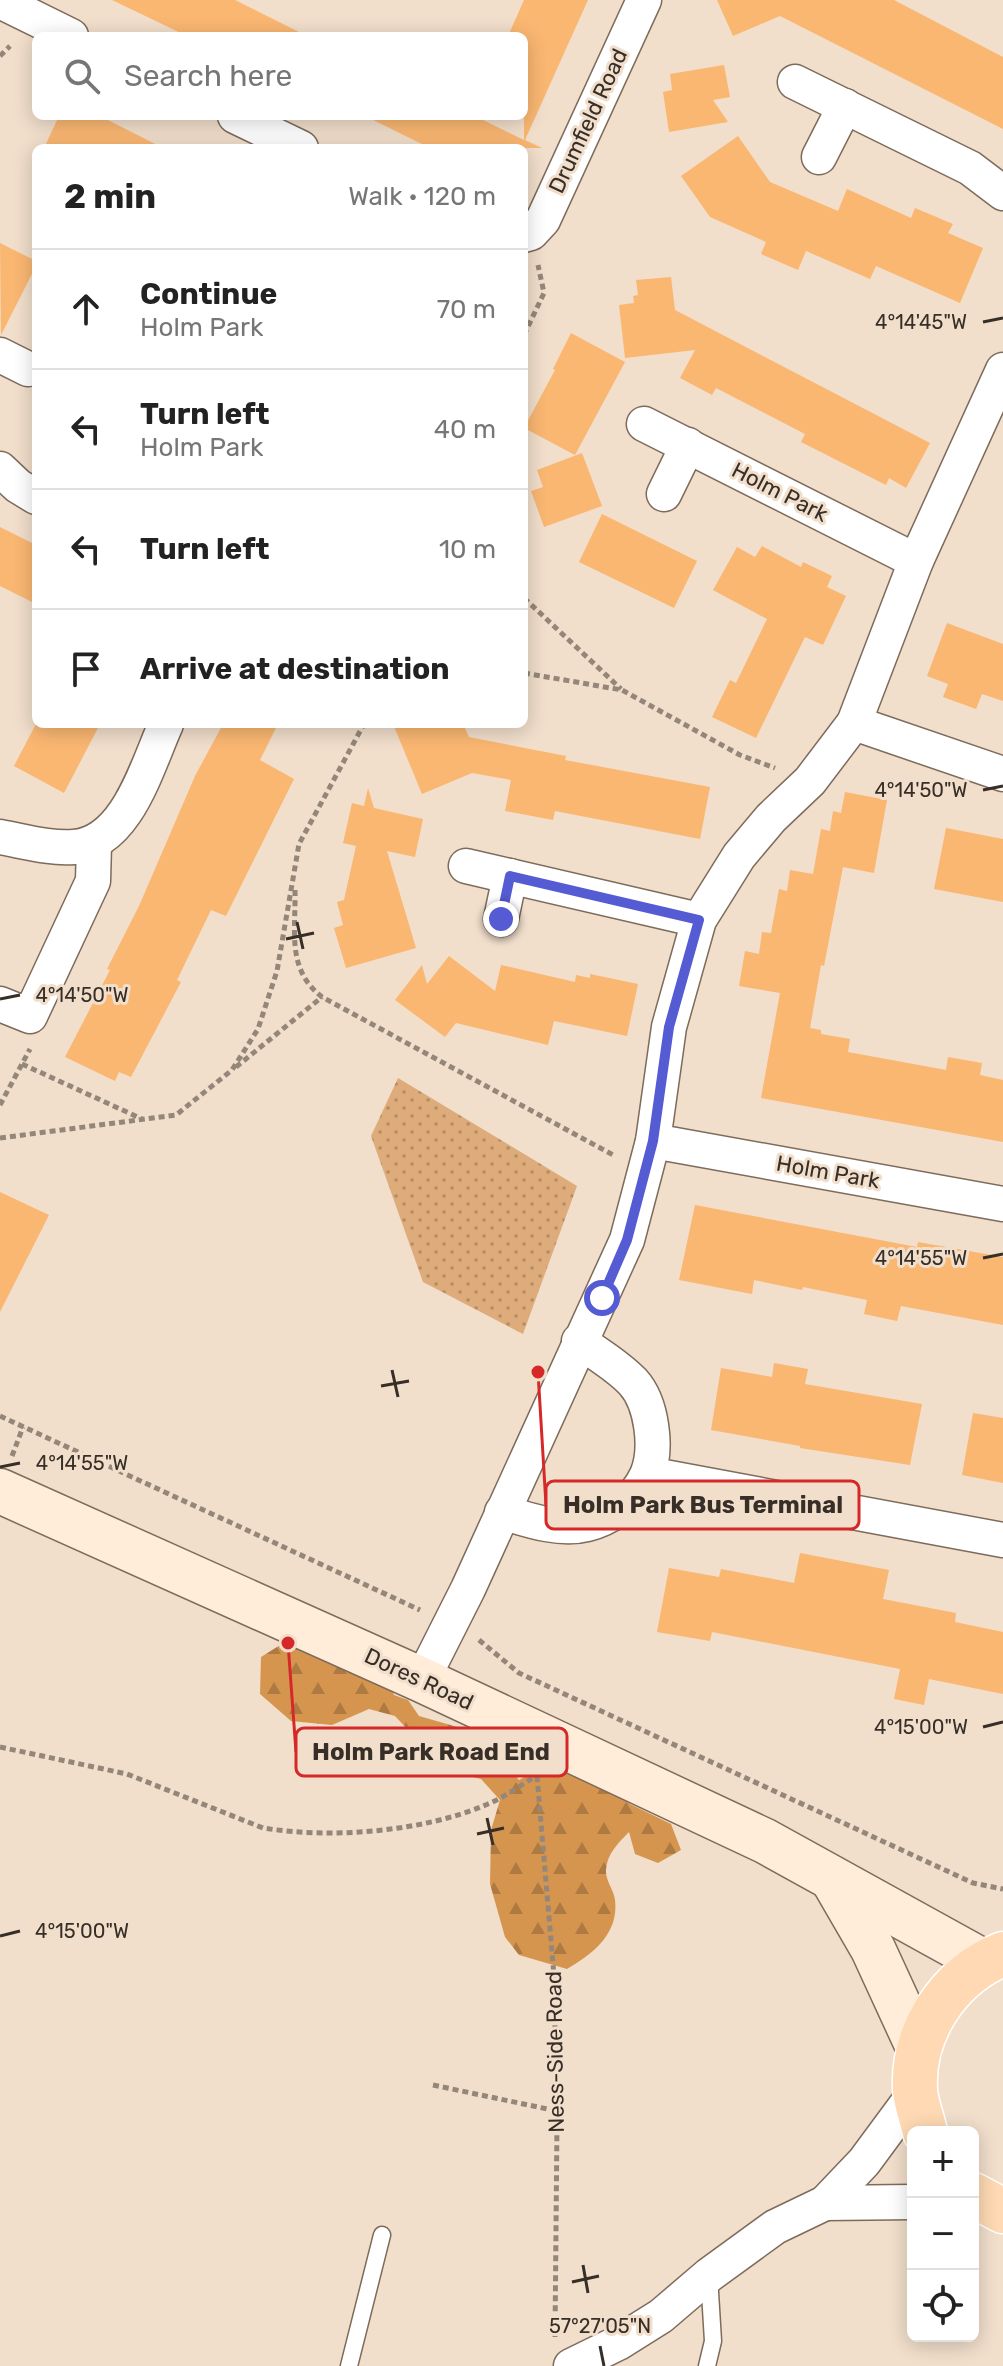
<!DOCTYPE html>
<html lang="en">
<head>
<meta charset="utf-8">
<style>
  body { margin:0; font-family:Rubik,sans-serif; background:#f6f6f6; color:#222 }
  .controls { position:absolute; right:24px; bottom:24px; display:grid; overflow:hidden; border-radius:12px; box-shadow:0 4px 20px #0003 }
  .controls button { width:72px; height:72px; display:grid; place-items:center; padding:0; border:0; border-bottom:2px solid #e0e0e0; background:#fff; color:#222; font:40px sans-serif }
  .stop { position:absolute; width:24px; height:24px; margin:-18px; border:6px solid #555bd2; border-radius:50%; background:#fff }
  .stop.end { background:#555bd2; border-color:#fff; box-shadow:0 2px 8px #0008 }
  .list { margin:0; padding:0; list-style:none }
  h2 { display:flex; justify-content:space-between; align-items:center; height:104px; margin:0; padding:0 32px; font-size:34px }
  h2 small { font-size:26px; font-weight:400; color:#767676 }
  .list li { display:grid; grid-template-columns:52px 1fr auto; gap:24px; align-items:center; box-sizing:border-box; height:120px; padding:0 32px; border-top:2px solid #e0e0e0 }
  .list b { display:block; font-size:30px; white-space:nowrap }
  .list p { margin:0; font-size:26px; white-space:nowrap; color:#767676 }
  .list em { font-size:26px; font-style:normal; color:#767676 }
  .icon { flex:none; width:44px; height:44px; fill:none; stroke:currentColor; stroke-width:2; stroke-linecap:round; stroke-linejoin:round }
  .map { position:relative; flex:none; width:1003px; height:2366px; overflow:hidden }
  .search { position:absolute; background:#fff; box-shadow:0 4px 20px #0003; left:32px; top:32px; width:496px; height:88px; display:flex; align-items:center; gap:20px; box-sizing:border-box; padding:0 28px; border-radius:12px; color:#767676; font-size:30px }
  .panel { position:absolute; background:#fff; box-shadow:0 4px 20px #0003; left:32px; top:144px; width:496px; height:584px; border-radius:12px }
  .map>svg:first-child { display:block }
  .forest { fill:url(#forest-firs) }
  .park { fill:url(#park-dots) }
  .building { fill:#fab772 }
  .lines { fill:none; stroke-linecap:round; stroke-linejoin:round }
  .lane-casing { stroke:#7d6b5b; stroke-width:19 }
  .street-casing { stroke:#7d6b5b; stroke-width:37 }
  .secondary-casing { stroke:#7d6b5b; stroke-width:47 }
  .primary-casing { stroke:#fff; stroke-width:47 }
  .path { stroke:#948779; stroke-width:5; stroke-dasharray:6 4; stroke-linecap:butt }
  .lane { stroke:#fff; stroke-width:16 }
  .street { stroke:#fff; stroke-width:34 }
  .secondary { stroke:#ffecd9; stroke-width:44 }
  .primary { stroke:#fed9b3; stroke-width:44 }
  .route { stroke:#555bd2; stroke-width:10 }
  .ticks { fill:none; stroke:#362e27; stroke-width:3 }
  .labels { text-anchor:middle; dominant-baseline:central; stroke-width:6; stroke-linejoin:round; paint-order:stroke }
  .street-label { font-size:22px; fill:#362e27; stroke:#f1decb }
  .ticks-label { font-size:20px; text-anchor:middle; fill:#362e27; stroke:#f1decb; stroke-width:6; stroke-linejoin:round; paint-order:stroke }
  .leader { fill:none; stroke:#d62828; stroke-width:3 }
  .callout-dot { fill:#d62828; stroke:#f1decb; stroke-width:3 }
  .callout { fill:#f1decb; stroke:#d62828; stroke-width:3 }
  .callout-label { font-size:24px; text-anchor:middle; font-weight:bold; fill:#362e27 }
</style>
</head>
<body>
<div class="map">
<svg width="1003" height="2366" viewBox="0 0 1003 2366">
  <defs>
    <pattern id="forest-firs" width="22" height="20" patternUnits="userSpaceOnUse" patternTransform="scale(2)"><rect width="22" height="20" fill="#d5954f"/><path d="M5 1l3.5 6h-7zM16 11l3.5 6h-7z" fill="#ae7a42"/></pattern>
    <pattern id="park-dots" width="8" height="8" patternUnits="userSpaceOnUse" patternTransform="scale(2)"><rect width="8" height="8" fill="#deac7a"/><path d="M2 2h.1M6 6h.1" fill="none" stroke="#b58c64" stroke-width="1.8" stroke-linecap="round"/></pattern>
  </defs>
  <rect width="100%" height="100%" fill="#f1decb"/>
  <path class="forest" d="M304,1630l86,56 4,9 14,5 11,16 49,14 36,32 15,18 27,-16 25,2 35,17 24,21 41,20 10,26 -23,13 -23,-9 -6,-22c-11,11 -22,22 -23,38 -1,10 8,20 9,30 4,34 -22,54 -48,69l-48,-14 -14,-18 -15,-53 1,-54 9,-30 -19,-21 -45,-11 -24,-34 -17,-18 -26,-7 -37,16 -41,-4 -31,-27 1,-37z"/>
  <path class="park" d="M398,1078l179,108 -54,148 -100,-52 -52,-146z"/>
  <g class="building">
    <path d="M112,0h123l72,36h-120z"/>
    <path d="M524,0h64l-63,140 17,8h-112l-65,-32h110l49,24v-104h-16z"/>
    <path d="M717,0h177l109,57v72l-223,-113 -47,20z"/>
    <path d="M724,65l6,32 -17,3 15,22 -59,10 -6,-40 9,-2 -2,-16z"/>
    <path d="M59,116h41l63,32h-119z"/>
    <path d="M738,136l32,46 68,29 9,-22 64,29 4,-10 38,16 -5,9 35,15 -23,55 -84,-37 -6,13 -64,-28 -8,19 -37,-16 5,-12 -56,-25 -29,-41z"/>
    <path d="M0,243l36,18v5l-35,69z"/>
    <path d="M671,277l4,33 255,133 -24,45 -17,-10 -3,7 -85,-43 4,-8 -89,-46 -4,7 -32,-17 15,-28 -70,8 -6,-53 15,-2 -1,-7 5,-1 -2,-15z"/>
    <path d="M571,333l54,29 -50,93 -51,-27 31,-58 -2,-1z"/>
    <path d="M582,453l20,53 -58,21 -13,-36 12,-4 -6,-17z"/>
    <path d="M602,514l95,47 -23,47 -95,-46z"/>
    <path d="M0,527l36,18v59l-36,-18z"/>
    <path d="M762,546l39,21 2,-5 29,14 -5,11 19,9 -23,49 -18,-8 -49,101 -44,-21 18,-37 6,3 31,-64 -54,-29 24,-43 18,10z"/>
    <path d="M947,623l56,21v57l-21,-7 -6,15 -33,-12 5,-13 -21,-8z"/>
    <path d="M36,724h64l-36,69 -50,-27z"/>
    <path d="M223,724h55l-18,36 34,19 -68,137 -15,-6 -34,70 4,2 -50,95 -12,-5 -4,9 -50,-24 45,-87 -3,-1 32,-63 56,-130z"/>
    <path d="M393,724h70l6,13 97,19 -1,4 145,27 -10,52 -145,-28 -2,9 -48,-9 6,-31 -39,-7 -50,21z"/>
    <path d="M368,788l6,20 49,11 -8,38 -28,-6 29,97 -70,20 -12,-40 9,-3 -6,-23 7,-2 12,-54 -13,-3 9,-40 12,3z"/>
    <path d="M845,792l42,8 -13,73 -31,-6 -19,99 -3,-1 -11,63 11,2v4l29,5 -2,13 98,18 2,-13 34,6 -2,12 23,5v62l-242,-44 19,-105 -41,-7 6,-35 14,3 3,-22 9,1 8,-44 8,2 3,-21 23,4 8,-45 9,2 3,-20 8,2z"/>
    <path d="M946,828l57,11v63l-69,-13z"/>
    <path d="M449,956l46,35 6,-26 74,17 1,-7 14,3v-4l48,10 -11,52 -73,-15 -6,24 -92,-22 -11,14 -50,-37 27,-35 5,19z"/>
    <path d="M0,1192l49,23 -49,97z"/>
    <path d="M695,1205l222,42 1,-5 85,15v68l-102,-19 -4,15 -33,-7 3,-14 -64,-13 -1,3 -48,-10 -2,14 -73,-14z"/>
    <path d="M774,1363l34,6 -3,15 117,20 -12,61 -110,-17v-2l-89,-16 10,-62 51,9z"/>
    <path d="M973,1413l30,5v65l-41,-8z"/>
    <path d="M800,1553l89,17 -6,29 73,14 -1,9 48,10v62l-74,-15 -5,26 -30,-6 6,-30 -188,-37 -2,9 -53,-9 12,-64 50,9 2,-8 73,14z"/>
  </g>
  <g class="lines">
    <defs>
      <g id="lane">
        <path d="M349,2366l33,-131"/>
        <path d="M707,2366l6,-25 -4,-65"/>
      </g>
      <g id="street">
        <path d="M0,1l71,35"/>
        <path d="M795,82l175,86 33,25"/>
        <path d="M235,116l66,32"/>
        <path d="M819,157l26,-51"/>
        <path d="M524,235l7,-2 12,-13 101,-220"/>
        <path d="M0,355l28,14"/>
        <path d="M644,424l272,137"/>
        <path d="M0,469l18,17 18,11"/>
        <path d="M664,494l24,-49"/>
        <path d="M854,723l149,51"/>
        <path d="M0,837c23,4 50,12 74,10 53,-4 73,-81 92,-123"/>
        <path d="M466,866l233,54"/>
        <path d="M501,919l9,-43"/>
        <path d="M0,1004l30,12 63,-135 1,-37"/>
        <path d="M653,1141l350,63"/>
        <path d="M648,1474l355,66"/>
        <path d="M502,1512c26,8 58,19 85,12 25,-6 49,-25 60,-49 11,-26 5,-72 -14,-93 -16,-17 -36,-28 -54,-41"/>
        <path d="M422,1680l46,-91 159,-349 26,-99 16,-114 30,-107 40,-64 32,-38 39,-37 44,-58 62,-162 87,-191"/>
        <path d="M825,2203l88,-1"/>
        <path d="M571,2366l47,-23 43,-27 48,-41 66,-48 50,-24 39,-41 51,-69"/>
      </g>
      <g id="secondary">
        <path d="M0,1491l422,189 343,161 219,121"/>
        <path d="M833,1880l40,69 46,100"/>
      </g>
      <g id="primary">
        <path d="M925,2132c-3,-14 -9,-28 -10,-42 -3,-59 34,-114 88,-136"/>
        <path d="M973,2195l30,16"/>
      </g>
    </defs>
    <use href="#lane" class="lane-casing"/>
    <use href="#street" class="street-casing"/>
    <use href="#secondary" class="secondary-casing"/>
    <use href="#primary" class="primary-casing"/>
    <g class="path">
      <path d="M0,56l10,-10"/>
      <path d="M524,335l20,-42 -6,-28"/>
      <path d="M524,598l97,91"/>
      <path d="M524,673l98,17 118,65 35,13"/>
      <path d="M295,890c1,41 -9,79 27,107l293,159"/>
      <path d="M22,1064l120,55"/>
      <path d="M236,1067l86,-70"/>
      <path d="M0,1105l30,-56"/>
      <path d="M0,1138l176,-23 56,-45 26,-41 19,-58 22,-127 65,-120"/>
      <path d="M0,1416l420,194"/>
      <path d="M12,1456l11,-29"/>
      <path d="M479,1640l40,33 454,210 30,6"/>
      <path d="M0,1747l127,27 136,54c69,11 160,4 225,-24 17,-7 33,-19 48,-28"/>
      <path d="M537,1776l17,200 3,146 -2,215"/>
      <path d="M433,2085l124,26"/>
    </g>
    <use href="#lane" class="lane"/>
    <use href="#street" class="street"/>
    <use href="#secondary" class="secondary"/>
    <use href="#primary" class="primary"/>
  </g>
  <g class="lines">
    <path class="route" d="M501,919l9,-43 189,44 -30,107 -16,114 -26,99 -25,58"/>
  </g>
  <path class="ticks" d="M983,322l20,-4M983,790l20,-4M297,922l6,27M286,939l28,-6M0,999l20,-4M983,1258l20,-4M392,1370l6,27M381,1386l28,-5M0,1467l20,-4M983,1727l20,-5M487,1818l6,27M477,1834l27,-6M0,1936l20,-5M583,2265l5,28M572,2282l27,-6M600,2346l4,20"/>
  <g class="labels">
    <g class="street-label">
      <text transform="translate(588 121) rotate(-65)">Drumfield Road</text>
      <text transform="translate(780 492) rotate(27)">Holm Park</text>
      <text transform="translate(828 1172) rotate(10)">Holm Park</text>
      <text transform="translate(419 1679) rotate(25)">Dores Road</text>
      <text transform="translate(555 2052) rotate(-91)">Ness-Side Road</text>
    </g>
  </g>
  <g class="ticks-label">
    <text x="921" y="329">4°14'45"W</text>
    <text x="921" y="797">4°14'50"W</text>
    <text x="82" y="1002">4°14'50"W</text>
    <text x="921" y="1265">4°14'55"W</text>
    <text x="82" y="1470">4°14'55"W</text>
    <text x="921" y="1734">4°15'00"W</text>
    <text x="82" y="1938">4°15'00"W</text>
    <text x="600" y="2333">57°27'05"N</text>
  </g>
  <path class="leader" d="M538 1372L546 1505M288 1643L296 1752"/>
  <g class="callout-dot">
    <circle cx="538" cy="1372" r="8"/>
    <circle cx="288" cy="1643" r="8"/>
  </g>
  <g class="callout">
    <rect x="546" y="1481" width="313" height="48" rx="8"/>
    <rect x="296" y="1728" width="271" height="48" rx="8"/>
  </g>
  <g class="callout-label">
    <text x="703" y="1513">Holm Park Bus Terminal</text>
    <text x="431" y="1760">Holm Park Road End</text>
  </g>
</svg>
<div class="controls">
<button>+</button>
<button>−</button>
<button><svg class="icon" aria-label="locate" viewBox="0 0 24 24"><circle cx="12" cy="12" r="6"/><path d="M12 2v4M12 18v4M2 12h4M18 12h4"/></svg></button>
</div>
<div class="stop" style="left:602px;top:1298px"></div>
<div class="stop end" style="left:501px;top:919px"></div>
<div class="search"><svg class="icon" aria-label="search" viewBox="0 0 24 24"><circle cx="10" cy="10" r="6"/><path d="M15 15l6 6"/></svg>Search here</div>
<section class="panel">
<h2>2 min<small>Walk · 120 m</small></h2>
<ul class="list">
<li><svg class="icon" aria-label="ahead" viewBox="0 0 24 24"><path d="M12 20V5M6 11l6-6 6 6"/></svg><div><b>Continue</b><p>Holm Park</p></div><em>70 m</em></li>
<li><svg class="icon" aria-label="left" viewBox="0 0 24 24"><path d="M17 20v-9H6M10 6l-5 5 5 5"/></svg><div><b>Turn left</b><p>Holm Park</p></div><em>40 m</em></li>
<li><svg class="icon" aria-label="left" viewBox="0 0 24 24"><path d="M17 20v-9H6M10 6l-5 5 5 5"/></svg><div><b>Turn left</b></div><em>10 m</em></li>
<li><svg class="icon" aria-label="arrive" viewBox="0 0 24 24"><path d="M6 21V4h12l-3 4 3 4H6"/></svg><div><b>Arrive at destination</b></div></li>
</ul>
</section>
</div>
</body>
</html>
